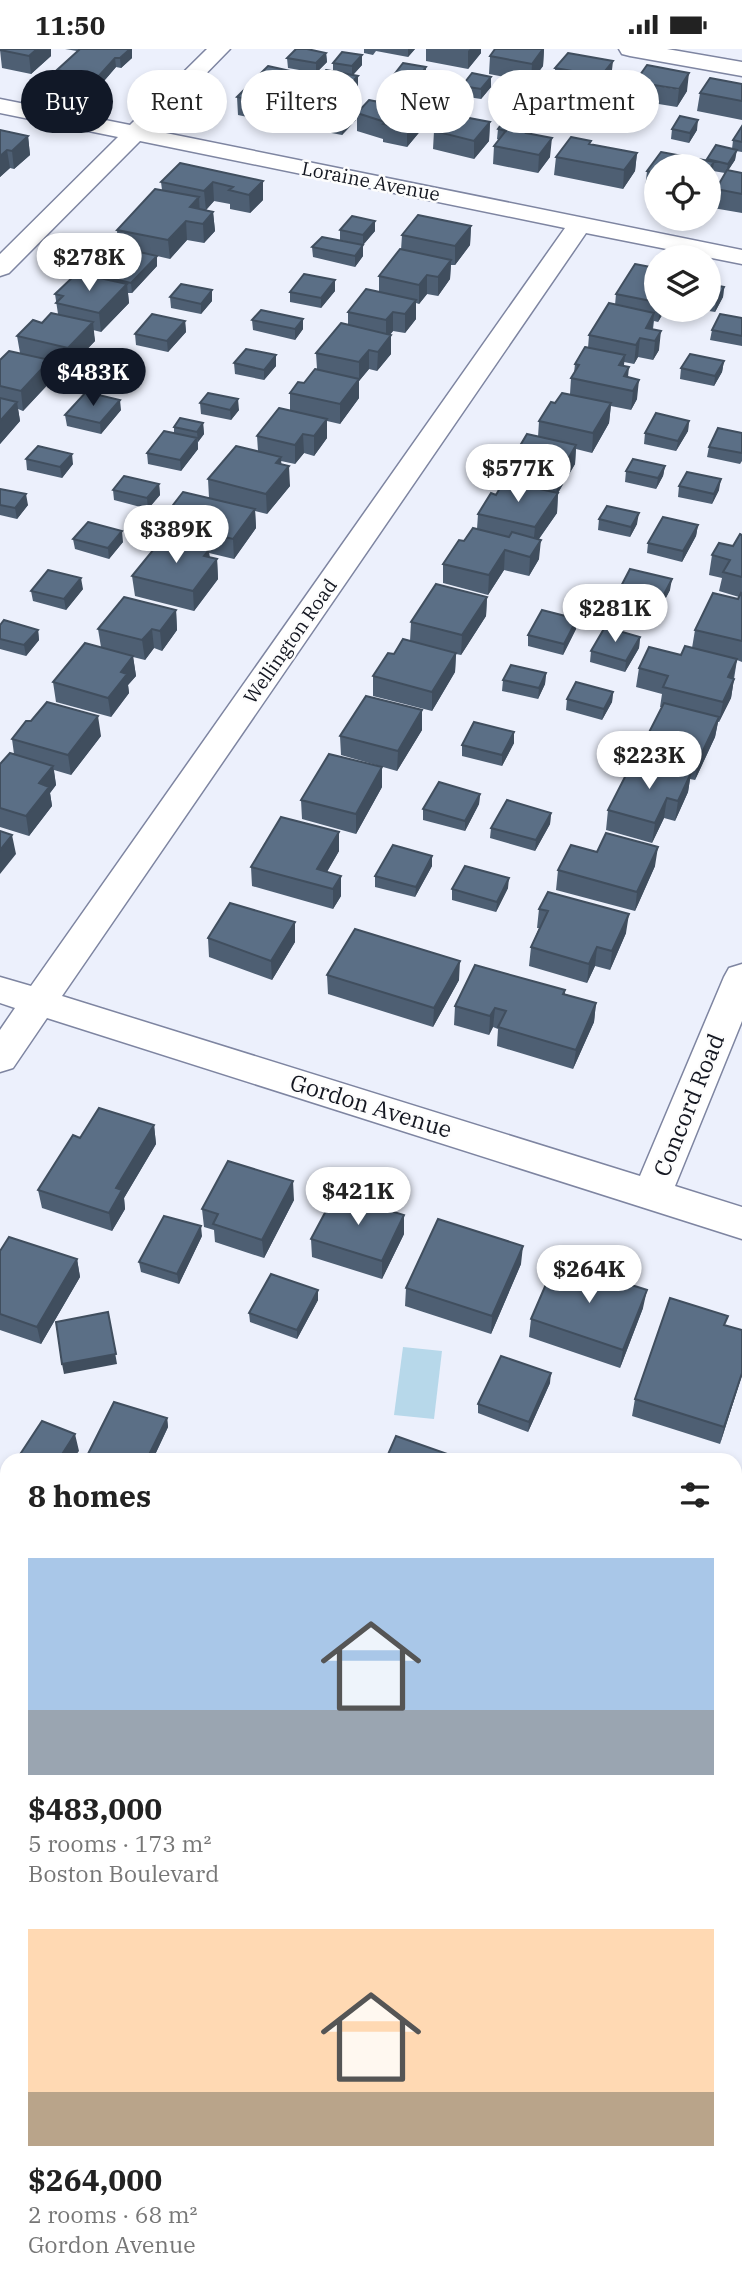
<!DOCTYPE html>
<html lang="en">
<head>
<meta charset="utf-8">
<style>
  :root { --surface:#fff; --page:#f6f6f6; --text:#222; --muted:#767676; --accent:#111827 }
  body { margin:0; font-family:"IBM Plex Serif",serif; background:var(--page); color:var(--text); height:100vh; display:flex; flex-direction:column; font-size:26px; white-space:nowrap }
  * { box-sizing:border-box; margin:0 }
  p { font-size:23px; color:var(--muted) }
  .icon { flex:none; width:38px; height:38px; fill:none; stroke:currentColor; stroke-width:2; stroke-linecap:round; stroke-linejoin:round }
  .map { position:relative; flex:1; overflow:hidden }
  .panel { position:absolute; left:0px; top:1404px; width:742px; height:842px; display:flex; flex-direction:column; background:var(--surface); border-radius:21px 21px 0 0; box-shadow:0 4px 10px #0003 }
  .panel>* { flex:none }
  .top-card { position:absolute; left:21px; top:21px; width:700px; height:63px; display:flex; gap:14px }
  .controls { position:absolute; left:644px; top:105px; display:grid; gap:14px }
  .controls a { display:grid; place-items:center; width:77px; height:77px; border-radius:50%; background:var(--surface); box-shadow:0 4px 10px #0003; font-size:35px }
  .price { position:absolute; translate:-50% -60px; padding:0 16px; border-radius:24px; background:#fff; color:#222; font-size:23px; line-height:46px; filter:drop-shadow(0 2px 4px #0008) }
  .price::after { content:''; position:absolute; left:50%; top:42px; width:21px; height:16px; margin-left:-10px; background:inherit; clip-path:polygon(0 0,100% 0,50% 100%) }
  .price.on { background:var(--accent); color:#fff }
  ul { padding:0; list-style:none }
  li { display:grid; align-content:center; gap:14px; height:371px; padding:0 28px }
  li span { display:grid; place-items:center; height:217px; border-radius:0px; color:#555 }
  li>.icon { margin-inline-start:auto }
  span .icon { width:126px; height:126px; fill:#fffc; stroke-width:1 }
  li b { font-size:30px }
  h2 { display:flex; justify-content:space-between; align-items:center; height:84px; padding:0 28px; font-size:30px }
  .chip { padding:0 24px; border-radius:32px; background:var(--surface); box-shadow:0 4px 10px #0003; font-size:24px; line-height:63px }
  .chip.on { background:var(--accent); color:#fff }
  .status { display:flex; justify-content:space-between; align-items:center; height:49px; padding:0 35px; background:var(--surface); direction:ltr }
  .status svg { height:19px; fill:currentColor }
  .map>svg:first-child { display:block }
  .water { fill:#b7d8ea }
  .lines { fill:none; stroke-linecap:round; stroke-linejoin:round }
  .minor-casing { stroke:#7e85a1; stroke-width:3 }
  .minor { fill:#fff; fill-rule:evenodd }
  .wall { fill:#4e5f73 }
  .shaded-wall { fill:#404e5e }
  .building { fill:#5b6f86; stroke:#404e5e; stroke-width:2 }
  .labels { text-anchor:middle; stroke-width:5; stroke-linejoin:round; paint-order:stroke }
  .far-street-label { font-size:19px; fill:#141721; stroke:#fdfdfd }
  .street-label { font-size:23px; fill:#141721; stroke:#fdfdfd }
</style>
</head>
<body>
<div class="status"><b>11:50</b><svg viewBox="0 0 49 12"><path d="M0 12V9h3v3zM5 12V6h3v6zM10 12V3h3v9zM15 12V0h3v12zM26 1h20v11H26zM47 4h2v5h-2z"/></svg></div>
<div class="map">
<svg width="742" height="2244" viewBox="0 0 742 2244">
  <rect width="100%" height="100%" fill="#ecf0fc"/>
  <path class="water" d="M403 1298 442 1302 434 1370 394 1366Z"/>
  <g class="lines">
    <g class="minor-casing">
      <path id="minor" d="M207 0H230L151 81 742 201V215L586 184 62 947 640 1127 724 928 729 919 742 915V972L675 1137 742 1158V1190L47 969 13 1019 0 1023V981L15 959 0 954V928L31 937 565 179 140 92 9 224 0 227V205L118 88 0 64V50L130 76Z
        M619 0H667L742 13V27L630 7 622 5Z
        M0 1637 7 1640V1684L0 1681Z
        M735 1934 742 1936V1986L735 1984Z"/>
    </g>
    <use href="#minor" class="minor"/>
  </g>
  <path class="wall" d="M1 0H51V7L31 25 2 19 0 1Z
    M65 0H132V9L121 19 116 18 98 39 58 31 57 21 77 2Z
    M364 0H415L408 8 376 2 373 6 364 4Z
    M426 0H481V4L468 20 426 12Z
    M544 0 543 17 531 33 489 25 490 7Z
    M326 4 327 13 316 24 288 19 287 9Z
    M568 4 611 30 600 46 560 38V42L551 55 529 51 530 41 555 31V19Z
    M362 6V16L353 26 358 27V37L346 49H345L356 71 342 86 300 78 299 59 322 44 314 43V33L333 22V14Z
    M426 18V28L417 40 418 50 410 59 422 80 407 98 383 93V90L357 82V64L380 53V49L393 35V27Z
    M491 28V38L481 50 461 47 462 37Z
    M295 32 304 33V51L299 56 296 55 277 74 238 66 237 48Z
    M635 33 687 42 677 58 634 51Z
    M742 35V71L697 62 700 44Z
    M602 52 630 53 621 66 601 62Z
    M531 65V75L528 79 529 85 550 108 538 124 493 115 494 97 499 91 497 90 498 80Z
    M434 67 467 68 490 73 489 92 474 110 433 100 434 82 437 78 434 77Z
    M742 77V103L736 102 735 111 728 121 742 124V164L713 159 716 140 725 124 713 122 711 132 709 136V117H656V143L645 140 647 122 661 103 706 112 716 96 732 100 733 91Z
    M672 80 697 81 689 94 671 90Z
    M0 81 28 87 30 106 14 120 10 119 0 128Z
    M591 95 637 104 635 122 623 140 554 126 556 108Z
    M263 132V151L250 164 230 160V155L214 152 206 161 200 159 213 163 215 182 204 194 187 191 170 210 157 207V217L132 244H128L129 254 101 283 93 281 95 292 70 318 51 314 53 330 23 362 18 360 20 372 0 395V311L20 304 17 287 58 265 55 245 84 225V223L109 208 118 198 117 181 162 141 161 133Z
    M471 177 470 196 455 216H451L450 230 438 247 427 245 419 255 416 254V270L405 284 393 282 390 286 391 305 377 322 369 320 359 332V349L340 375 327 372V389L314 407 304 404 295 415 281 412V415L290 437 267 465 255 462 256 479 234 510 209 504 210 509 217 510 218 530 194 562 135 547 132 527 162 490 160 473 209 449 208 430 258 402 257 387 290 361V344L304 334 317 320 316 304 348 276V263L379 243V227L401 201 402 186Z
    M340 181 375 182 363 196 340 191Z
    M312 198 363 207 355 218 313 208Z
    M656 219V261H665L658 273 654 272 653 280 659 301 653 311 638 308 634 315 624 313V317L637 350 631 361 611 357 609 374 592 404 576 400 575 415 558 444 557 464 539 490V510L529 527 504 521 488 546 443 534V515L477 480 478 465 507 433 508 417 538 388 539 372 555 354 570 345 571 329 574 324 575 315 588 299 589 286 615 256 616 245Z
    M335 231V242L321 259 290 253V243Z
    M709 235 724 238 723 248 715 263 703 261H709Z
    M212 241V252L201 265 171 259 170 248Z
    M742 269V297L710 291 712 281Z
    M252 271 303 280 295 291 253 281Z
    M185 272 186 283 168 303 136 296 135 285Z
    M276 306V317L264 331 235 325 234 314Z
    M724 312 722 323 714 337 680 330 681 319Z
    M99 322 139 328 129 339 100 333Z
    M200 354 239 361 231 371 201 365Z
    M121 361 101 385 67 377 65 366Z
    M689 372 688 382 676 402 644 395 645 384Z
    M203 374 204 385 198 393V400L181 422 148 415 147 404 174 385V378Z
    M742 384V412L740 415 707 408 709 398Z
    M26 410 73 415 62 429 27 421Z
    M665 417 663 427 656 440 625 433 626 422Z
    M159 435 160 446 148 460 114 451 113 441Z
    M679 437 719 441 712 455 678 448Z
    M0 440 28 456 17 470 0 466Z
    M599 470 637 475 630 488 598 481Z
    M698 476 696 487 682 513 647 504 648 494Z
    M742 486V613L737 611 731 649 719 673H718L715 688 695 731 690 730 688 743 675 772 664 769 652 794 606 781 608 761 639 726 643 718 640 717 642 697 662 658H660L662 645 636 638 639 619 681 606 692 599 695 581 738 550 739 548 719 542 722 529 709 526 712 506 733 497Z
    M73 490 123 493 109 510 75 500Z
    M83 540 66 561 33 552 31 542Z
    M619 541H670L659 562 617 552Z
    M487 548 486 567 461 606 456 605 455 623 432 662 373 647V627L394 605 410 592 411 573Z
    M176 561 177 581 162 602 154 599 145 611 133 608 136 627 128 636 129 644 111 668 56 653 53 633 101 598 98 580Z
    M577 570 576 580 563 606 528 597V586Z
    M0 576 38 581 39 591 26 607 0 600Z
    M640 588 639 599 625 623 590 613 591 602Z
    M546 624 545 635 538 650 502 642 503 631Z
    M613 643 612 653 602 671 566 661 567 650Z
    M422 661V681L397 722 341 706 340 687Z
    M514 683V694L502 717 462 707V696Z
    M101 687 71 726 54 721 56 736 50 744 52 757 29 787 0 778V715L14 705 12 690Z
    M382 738 356 785 302 770 301 751Z
    M480 745 479 755 465 782 423 771V760Z
    M551 764 550 775 535 802 490 789 491 779Z
    M339 783V802L327 823 341 827V847L333 860 252 837 251 818Z
    M597 803 655 817 635 862 556 841 558 821Z
    M432 807V817L415 848 375 838V827Z
    M508 839 496 863 452 851V840Z
    M539 860 626 884 610 921 595 917 587 934 529 917 531 898 539 879H537Z
    M208 889 295 893 272 931 209 908Z
    M327 926 459 931 433 978 328 945Z
    M565 941V945L596 954 594 973 573 1020 497 997 498 980 493 978 489 986 454 976 455 957Z
    M154 1076 156 1095 124 1149 125 1160 112 1182 42 1159 38 1141 80 1089Z
    M294 1151 264 1209 215 1193 214 1181 204 1178 202 1160Z
    M404 1185 382 1230 312 1208 311 1190Z
    M202 1187 179 1235 141 1223 139 1213Z
    M0 1202 77 1210 80 1228 41 1295 0 1281Z
    M521 1215 491 1285 405 1257 406 1239Z
    M318 1241V1251L297 1290 250 1273 249 1264Z
    M643 1259 620 1319 529 1288 531 1270Z
    M725 1276 742 1326 720 1395 632 1367 635 1350Z
    M550 1334 528 1383 478 1364V1355Z
    M167 1369 168 1378 153 1410H89L88 1405Z
    M7 1427V1477L0 1474V1438Z
    M735 1428 742 1429V1491L735 1488Z
    M735 1651 742 1654V1754L735 1751Z
    M0 1842 7 1845V1950L0 1947Z
    M7 2107V2191L0 2188V2122Z
    M644 2238H735L742 2244H655L644 2239Z"/>
  <path class="shaded-wall" d="M37 0H51V7L31 25 29 7Z
    M130 0H132V9L121 19 120 9Z
    M408 0H415L408 8Z
    M470 0H481V4L468 20V2Z
    M544 0 543 17 531 33 532 15Z
    M326 4 327 13 316 24V14Z
    M362 6V16L352 27V17Z
    M115 9 116 18 98 39 97 29Z
    M613 12 611 30 600 46 601 27Z
    M426 18V28L416 41V31Z
    M295 23 296 55 277 74 276 56 287 30Z
    M689 24 687 42 677 58 679 40Z
    M358 27V37L346 49V39Z
    M491 28V38L481 50V40Z
    M561 32 560 42 551 55 552 45Z
    M304 33V51L299 56V38Z
    M418 40V50L405 64V54Z
    M344 42 345 61 338 49Z
    M631 43 630 53 621 66 622 56Z
    M355 52 356 71 342 86V67Z
    M467 58V68L455 81 456 71Z
    M423 62 422 80 407 98V80Z
    M531 65V75L517 94V84Z
    M698 71 697 81 689 94 690 84Z
    M490 73 489 92 474 110V92Z
    M28 87 30 106 14 120 12 102Z
    M552 89 550 108 538 124 539 106Z
    M7 101 10 119 0 128V107Z
    M737 101 735 111 726 125 728 115Z
    M637 104 635 122 623 140 624 121Z
    M714 113 711 132 709 136V120Z
    M263 132V151L250 164 249 146Z
    M213 133 214 152 206 161 204 142Z
    M199 148 200 167 190 158Z
    M213 163 215 182 204 194 203 175Z
    M186 172 187 191 170 210 168 191Z
    M375 172V182L363 196V186Z
    M471 177 470 196 455 216V197Z
    M363 196V207L355 218V207Z
    M157 207V217L132 244 131 234Z
    M451 211 450 230 438 247V228Z
    M427 226V245L419 255V236Z
    M335 231V242L321 259V249Z
    M127 235 129 254 101 283 99 264Z
    M724 238 723 248 715 263 716 253Z
    M212 241V252L201 265V255Z
    M416 251V270L405 284V265Z
    M660 261H665L658 273Z
    M393 263V282L386 290V271Z
    M654 264 652 283 646 279Z
    M303 270V280L295 291V280Z
    M185 272 186 283 168 303 167 292Z
    M93 273 95 292 70 318 68 299Z
    M661 282 659 301 653 311 655 292Z
    M391 286V305L377 322 378 303Z
    M640 289 638 308 634 315 636 296Z
    M369 301V320L359 332V349L340 375V355L359 330V313Z
    M276 306V317L264 331V321Z
    M625 306 623 326 619 316Z
    M50 311 53 330 23 362 21 342Z
    M724 312 722 323 714 337 715 327Z
    M138 318 139 328 129 339 128 329Z
    M629 318 627 338 624 327Z
    M639 331 637 350 631 361 633 342Z
    M238 350 239 361 231 371 230 361Z
    M120 351 121 361 101 385 100 374Z
    M17 353 20 372 0 395V372Z
    M611 354 609 374 592 404 593 384Z
    M327 370V389L314 407V387Z
    M689 372 688 382 676 402 678 392Z
    M203 374 204 385 198 393 197 383Z
    M303 385 304 404 295 415V396Z
    M197 389 198 400 181 422 180 411Z
    M576 396 575 415 556 447 558 428Z
    M72 405 73 415 62 429 60 418Z
    M281 408 282 426 289 417 290 437 267 465 266 445 276 414Z
    M665 417 663 427 656 440 658 429Z
    M721 430 719 441 712 455 714 445Z
    M159 435 160 446 148 460 147 449Z
    M558 444 557 464 533 498 535 478Z
    M26 445 28 456 17 470 15 459Z
    M255 460 256 479 234 510 233 490Z
    M639 464 637 475 630 488 631 478Z
    M698 476 696 487 682 513 683 502Z
    M122 482 123 493 109 510 108 499Z
    M541 491 539 510 529 527 530 508Z
    M209 501 210 519 217 510 218 530 194 562 193 542 204 507Z
    M505 501 504 521 488 546 489 526Z
    M81 529 83 540 66 561 64 550Z
    M672 530 670 541 659 562 661 551Z
    M487 548 486 567 461 606 462 586Z
    M176 561 177 581 162 602 160 582Z
    M577 570 576 580 563 606 564 595Z
    M152 580 154 599 145 611 142 591Z
    M38 581 39 591 26 607 24 596Z
    M640 588 639 599 625 623 626 612Z
    M456 604 455 623 432 662V643Z
    M133 607 136 627 128 636 129 644 111 668 108 649 121 623Z
    M737 610 733 630 728 628Z
    M546 624 545 635 538 650 539 639Z
    M734 630 731 649 719 673 723 653Z
    M613 643 612 653 602 671 604 660Z
    M422 661V681L397 722 398 702Z
    M98 667 101 687 71 726 68 706Z
    M719 668 715 688 695 731 698 712Z
    M514 683V694L502 717V706Z
    M53 717 56 736 50 744 52 757 29 787 26 767 39 734Z
    M382 718V738L356 785V765Z
    M691 724 688 743 675 772 678 752Z
    M480 745 479 755 465 782V772Z
    M667 749 664 769 652 794 655 774Z
    M551 764 550 775 535 802 536 791Z
    M339 783V802L319 836 317 820Z
    M12 786 16 805 0 825V801Z
    M658 798 655 817 635 862 637 843Z
    M432 807V817L415 848 416 838Z
    M341 827V847L333 860V840Z
    M509 829 508 839 496 863 497 853Z
    M629 865 626 884 610 921 612 902Z
    M295 873V893L272 931 271 912Z
    M597 898 595 917 587 934 589 915Z
    M460 912 459 931 433 978 434 959Z
    M596 954 594 973 573 1020 576 1001Z
    M495 959 493 978 489 986 490 967Z
    M154 1076 156 1095 124 1149 125 1160 112 1182 109 1164 116 1139Z
    M293 1132 294 1151 264 1209 262 1191Z
    M404 1166V1185L382 1230V1212Z
    M201 1177 202 1187 179 1235 177 1225Z
    M523 1197 521 1215 491 1285 492 1267Z
    M77 1210 80 1228 41 1295 37 1278Z
    M318 1241V1251L297 1290V1281Z
    M647 1241 643 1259 620 1319 623 1301Z
    M108 1263 117 1315 64 1325 62 1315Z
    M551 1324 550 1334 528 1383 529 1373Z
    M742 1324V1326L720 1395 724 1378Z
    M167 1369 168 1378 153 1410H147Z
    M75 1385 79 1402 73 1410H59Z"/>
  <path class="building" d="M1 0H37L29 7 0 1Z
    M80 0H130L120 9H115L97 29 57 21Z
    M296 0H307L326 4 316 14 287 9Z
    M495 0H543L532 15 490 7Z
    M342 3 362 6 352 17 333 14Z
    M568 4 613 12 601 27 555 19Z
    M403 14 426 18 416 31 393 27Z
    M647 16 689 24 679 40 635 33Z
    M268 17 295 23 287 30 304 33 299 38 296 37 276 56 237 48Z
    M326 21 358 27 346 39 314 33Z
    M472 24 491 28 481 40 462 37Z
    M540 28 561 32 552 45 530 41Z
    M710 29 742 35V52L700 44Z
    M393 35 418 40 405 54 380 49Z
    M327 39 344 42 338 49 355 52 342 67 299 59 314 44 321 45Z
    M611 40 631 43 622 56 602 52Z
    M369 51 423 62 407 80 383 75 385 73 357 64Z
    M446 54 467 58 459 67 448 65 445 69 434 67Z
    M512 61 531 65 522 78 511 75 506 82 498 80Z
    M448 65 490 73 474 92 434 82Z
    M680 67 698 71 690 84 672 80Z
    M511 75 529 79 526 84 552 89 539 106 494 97Z
    M742 77V93L733 91Z
    M0 81 28 87 12 102 7 101 0 107Z
    M571 88 591 92 589 95 637 104 624 121 556 108Z
    M716 96 737 101 728 115 707 110Z
    M661 103 714 113 709 120V117H656V124L647 122Z
    M180 114 263 132 249 146 229 141 233 138 213 133 204 142 161 133Z
    M727 121 742 124V145L716 140Z
    M155 140 199 148 190 158 213 163 203 175 186 172 168 191 117 181Z
    M418 166 471 177 455 197 402 186Z
    M352 167 375 172 363 186 340 181Z
    M322 188 363 196 355 207 312 198Z
    M118 198 157 207 131 234 84 223 101 206 109 208Z
    M400 200 451 211 438 228 427 226 419 236 379 227Z
    M635 215 656 219V253L616 245Z
    M77 224 127 235 99 264 56 254 63 247 55 245Z
    M304 225 335 231 321 249 290 243Z
    M181 235 212 241 201 255 170 248Z
    M709 235 724 238 716 253 709 251Z
    M366 240 416 251 405 265 393 263 386 271 348 263Z
    M609 254 654 264 646 279 661 282 655 292 640 289 636 296 589 286Z
    M261 261 303 270 295 280 252 271Z
    M51 264 93 273 68 299 17 287 33 271 42 274Z
    M152 265 185 272 167 292 135 285Z
    M720 265 742 269V287L712 281Z
    M341 274 391 286 378 303 369 301 359 313 316 304Z
    M585 298 625 306 619 316 629 318 624 327 639 331 633 342 571 329 579 316 575 315Z
    M246 300 276 306 264 321 234 314Z
    M9 302 50 311 21 342 0 337V311Z
    M690 305 724 312 715 327 681 319Z
    M108 311 138 318 128 329 99 322Z
    M315 320 359 330 340 355 290 344 298 333 304 334Z
    M86 343 120 351 100 374 65 366Z
    M208 344 238 350 230 361 200 354Z
    M562 344 611 354 593 384 539 372 551 353 555 354Z
    M0 349 17 353 0 372Z
    M279 359 327 370 314 387 303 385 295 396 257 387Z
    M656 364 689 372 678 392 645 384Z
    M180 369 203 374 197 383 174 378Z
    M718 379 742 384V404L709 398Z
    M164 382 197 389 180 411 147 404Z
    M527 385 576 396 558 428 508 417Z
    M38 397 72 405 60 418 26 410Z
    M236 397 281 408 276 414 289 417 266 445 208 430Z
    M633 410 665 417 658 429 626 422Z
    M687 423 721 430 714 445 679 437Z
    M124 427 159 435 147 449 113 441Z
    M504 432 558 444 535 478 478 465 491 444 496 446Z
    M0 440 26 445 15 459 0 456Z
    M183 443 255 460 233 490 160 473Z
    M607 457 639 464 631 478 599 470Z
    M663 468 698 476 683 502 648 494Z
    M88 473 122 482 108 499 73 490Z
    M473 479 509 488 512 483 541 491 530 508 505 501 489 526 443 515 459 491 464 492Z
    M740 485 742 486V528L723 523 730 511 712 506 719 494 733 497Z
    M162 490 209 501 204 507 217 510 193 542 132 527Z
    M630 520 672 530 661 551 619 541Z
    M48 521 81 529 64 550 31 542Z
    M436 535 487 548 462 586 411 573Z
    M713 544 738 550 741 544 742 545V592L695 581Z
    M124 548 176 561 160 582 152 580 142 591 98 580Z
    M542 561 577 570 564 595 528 586Z
    M4 571 38 581 24 596 0 590V576Z
    M605 578 640 588 626 612 591 602Z
    M403 590 456 604 432 643 373 627 388 604 394 605Z
    M85 594 133 607 121 623 127 625 108 649 53 633Z
    M685 597 737 610 728 628 734 630 723 653 663 638 668 627 639 619 649 598 681 606Z
    M511 616 546 624 539 639 503 631Z
    M576 633 613 643 604 660 567 650Z
    M366 647 422 661 398 702 340 687Z
    M47 653 98 667 68 706 12 690 26 672H31Z
    M664 654 719 668 698 712 642 697Z
    M474 673 514 683 502 706 462 696Z
    M10 704 53 717 39 734 49 738 26 767 0 759V715Z
    M329 705 382 718 356 765 301 751Z
    M646 712 691 724 678 752 667 749 655 774 608 761 628 722 639 726Z
    M439 733 480 745 465 772 423 760Z
    M507 751 551 764 536 791 491 779Z
    M281 768 339 783 317 820 341 827 333 840 251 818Z
    M0 782 12 786 0 801Z
    M606 784 658 798 637 843 558 821 571 796 597 803Z
    M393 796 432 807 416 838 375 827Z
    M465 817 509 829 497 853 452 840Z
    M548 843 629 865 612 902 597 898 589 915 531 898 548 862 539 860Z
    M230 854 295 873 271 912 208 889Z
    M355 880 460 912 434 959 327 926Z
    M475 916 565 941 563 945 596 954 576 1001 498 978 506 962 495 959 490 967 455 957Z
    M99 1059 154 1076 116 1139 122 1141 109 1164 38 1141 73 1086 80 1089Z
    M228 1112 293 1132 262 1191 213 1175 218 1165 202 1160Z
    M335 1145 404 1166 382 1212 311 1190Z
    M164 1167 201 1177 177 1225 139 1213Z
    M438 1170 523 1197 492 1267 406 1239Z
    M9 1188 77 1210 37 1278 0 1265V1202Z
    M556 1212 647 1241 623 1301 531 1270Z
    M271 1225 318 1241 297 1281 249 1264Z
    M670 1249 728 1267 724 1276 742 1281V1324L724 1378 635 1350Z
    M108 1263 116 1305 62 1315 56 1273Z
    M501 1307 551 1324 529 1373 478 1355Z
    M114 1353 167 1369 147 1410H105L88 1405Z
    M42 1372 75 1385 59 1410H17Z
    M396 1387 456 1408 455 1410H386Z
    M7 1427V1463L0 1460V1438Z
    M735 1427 742 1429V1481L735 1478Z
    M735 1651 742 1654V1738L735 1735Z
    M0 1842 7 1845V1940L0 1937Z
    M7 2107V2188L0 2185V2122Z
    M735 2159 742 2162V2244H677L664 2238H735Z
    M374 2238H408L421 2244H372Z
    M472 2238H529L527 2244H470Z"/>
  <g class="labels">
    <g class="far-street-label">
      <text transform="translate(371 132) rotate(11)" y="7">Loraine Avenue</text>
      <text transform="translate(290 592) rotate(-55)" y="7">Wellington Road</text>
    </g>
    <g class="street-label">
      <text transform="translate(689 1056) rotate(-68)" y="8">Concord Road</text>
      <text transform="translate(371 1057) rotate(17)" y="8">Gordon Avenue</text>
    </g>
  </g>
</svg>
<div class="controls">
<a><svg class="icon" aria-label="locate" viewBox="0 0 24 24"><circle cx="12" cy="12" r="6"/><path d="M12 2v4M12 18v4M2 12h4M18 12h4"/></svg></a>
<a><svg class="icon" aria-label="layers" viewBox="0 0 24 24"><path d="M12 4l9 5-9 5-9-5zM3 14l9 5 9-5"/></svg></a>
</div>
<b class="price" style="left:89px;top:244px">$278K</b>
<b class="price on" style="left:93px;top:359px">$483K</b>
<b class="price" style="left:518px;top:455px">$577K</b>
<b class="price" style="left:176px;top:516px">$389K</b>
<b class="price" style="left:615px;top:595px">$281K</b>
<b class="price" style="left:649px;top:742px">$223K</b>
<b class="price" style="left:358px;top:1178px">$421K</b>
<b class="price" style="left:589px;top:1256px">$264K</b>
<div class="top-card">
<a class="chip on">Buy</a>
<a class="chip">Rent</a>
<a class="chip">Filters</a>
<a class="chip">New</a>
<a class="chip">Apartment</a>
</div>
<section class="panel">
<h2>8 homes<svg class="icon" aria-label="filters" viewBox="0 0 24 24"><path d="M4 7h16M4 17h16"/><circle cx="9" cy="7" r="2"/><circle cx="15" cy="17" r="2"/></svg></h2>
<ul>
<li><span style="background:linear-gradient(#a9c7e8 70%,#9aa5b1 0)"><svg class="icon" aria-label="home" viewBox="0 0 24 24"><path d="M3 11l9-7 9 7M6 9v11h12V9"/></svg></span><div><b>$483,000</b><p>5 rooms · 173 m²</p><p>Boston Boulevard</p></div></li>
<li><span style="background:linear-gradient(#ffd9b3 75%,#b9a48a 0)"><svg class="icon" aria-label="home" viewBox="0 0 24 24"><path d="M3 11l9-7 9 7M6 9v11h12V9"/></svg></span><div><b>$264,000</b><p>2 rooms · 68 m²</p><p>Gordon Avenue</p></div></li>
</ul>
</section>
</div>
</body>
</html>
